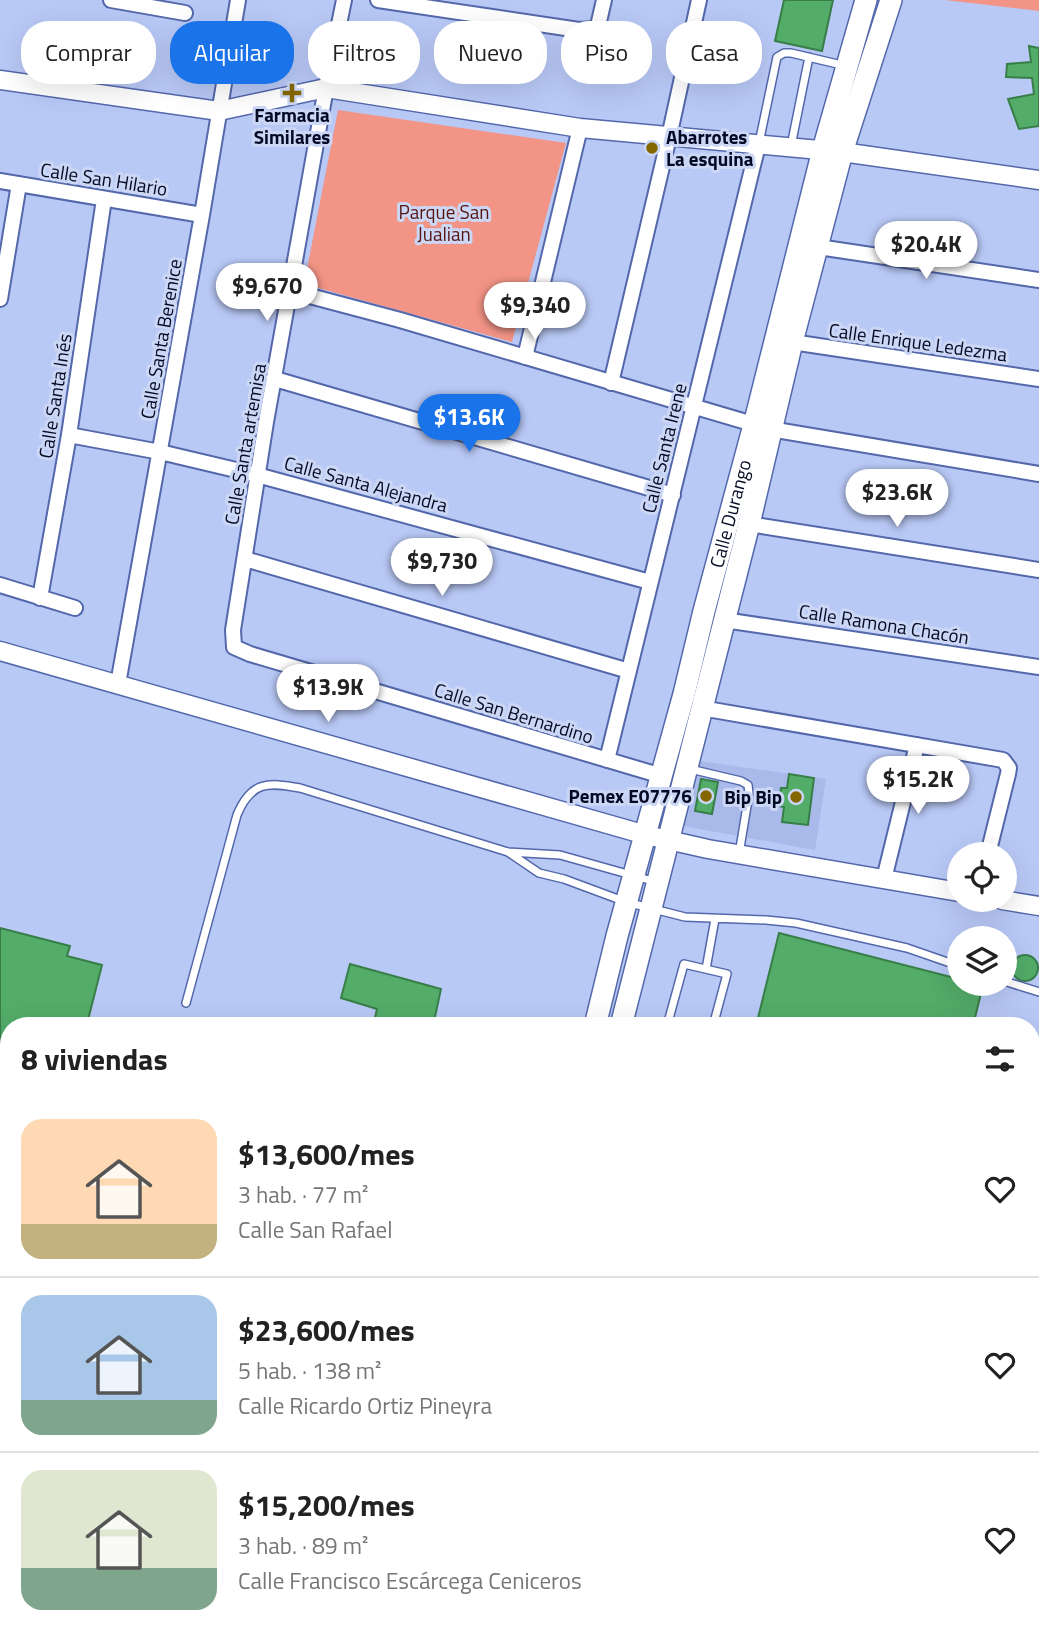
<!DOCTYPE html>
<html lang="es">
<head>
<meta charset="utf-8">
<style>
  :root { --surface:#fff; --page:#f2f2f2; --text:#222; --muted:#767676; --line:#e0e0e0; --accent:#1a73e8 }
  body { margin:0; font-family:"Titillium Web",sans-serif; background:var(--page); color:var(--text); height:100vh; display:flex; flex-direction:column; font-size:26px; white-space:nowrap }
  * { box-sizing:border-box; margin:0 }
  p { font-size:23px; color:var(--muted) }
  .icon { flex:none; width:38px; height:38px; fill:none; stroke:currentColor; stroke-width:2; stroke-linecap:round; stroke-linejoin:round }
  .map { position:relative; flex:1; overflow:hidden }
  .details { position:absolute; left:0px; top:1017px; width:1040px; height:625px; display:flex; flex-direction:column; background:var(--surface); border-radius:28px 28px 0 0; box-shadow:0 7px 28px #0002 }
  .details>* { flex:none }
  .banner { position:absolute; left:21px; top:21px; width:998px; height:63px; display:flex; gap:14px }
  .buttons { position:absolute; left:947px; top:842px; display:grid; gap:14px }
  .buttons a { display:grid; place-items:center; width:70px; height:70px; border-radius:50%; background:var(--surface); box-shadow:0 7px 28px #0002; font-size:35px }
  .price { position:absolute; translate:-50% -60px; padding:0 16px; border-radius:24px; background:#fff; color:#222; font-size:23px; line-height:46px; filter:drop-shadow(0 2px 4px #0008) }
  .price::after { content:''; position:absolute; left:50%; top:42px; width:21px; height:16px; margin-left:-10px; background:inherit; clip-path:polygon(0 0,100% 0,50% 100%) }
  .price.selected { background:var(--accent); color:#fff }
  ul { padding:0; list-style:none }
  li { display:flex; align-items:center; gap:21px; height:175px; padding:0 21px }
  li+li { border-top:2px solid var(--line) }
  li span { display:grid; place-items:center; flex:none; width:196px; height:140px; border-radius:21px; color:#555 }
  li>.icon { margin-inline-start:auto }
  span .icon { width:84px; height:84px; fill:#fffc; stroke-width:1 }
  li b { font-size:30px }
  h2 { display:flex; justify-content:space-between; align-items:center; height:84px; padding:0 21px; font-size:30px }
  .tag { padding:0 24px; border-radius:28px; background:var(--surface); box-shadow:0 7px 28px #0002; font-size:24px; line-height:63px }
  .tag.selected { background:var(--accent); color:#fff }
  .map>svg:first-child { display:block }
  .built { fill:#a9baea }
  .green { fill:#f29486 }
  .building { fill:#53ac68; stroke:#387e49; stroke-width:2 }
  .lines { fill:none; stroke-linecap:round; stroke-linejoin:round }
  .service-casing { stroke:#5368ab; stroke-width:10 }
  .minor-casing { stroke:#5368ab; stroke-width:18 }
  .tertiary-casing { stroke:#5368ab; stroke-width:21 }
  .secondary-casing { stroke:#5368ab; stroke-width:24 }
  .service { stroke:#fff; stroke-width:7 }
  .minor { stroke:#fff; stroke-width:14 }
  .tertiary { stroke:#fff; stroke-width:18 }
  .secondary { stroke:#fff; stroke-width:21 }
  .poi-dot { fill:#846700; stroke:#cbd7f5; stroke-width:2.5 }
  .labels { text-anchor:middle; stroke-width:6; stroke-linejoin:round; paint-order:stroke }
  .poi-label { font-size:19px; font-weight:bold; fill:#050a24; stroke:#cbd7f5; text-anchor:end }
  .street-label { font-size:19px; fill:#050a24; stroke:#cbd7f5 }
  .park-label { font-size:19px; fill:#56150f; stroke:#cbd7f5 }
</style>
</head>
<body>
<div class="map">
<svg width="1039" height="1640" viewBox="0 0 1039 1640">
  <rect width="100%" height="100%" fill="#b9c9f6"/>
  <path class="built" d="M700 761 826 779 815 850 683 826Z
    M1031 1288 1039 1289V1640H934L936 1633H1031Z"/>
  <path class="green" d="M945 0H1039V11Z
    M338 110 566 143 512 342 304 284Z"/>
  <path class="building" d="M784 0H833L822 51 775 41Z
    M1029 46 1039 48V126L1019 129 1008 99 1034 94 1032 78 1006 77 1007 64 1031 62Z
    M789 774 814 778 808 825 782 822 784 807 778 806 781 788H787Z
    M701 779 718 782 712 814 695 811Z
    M0 928 70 946 67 956 102 965 88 1020 109 1026H9V1271L0 1269Z
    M779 933 959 979V984L983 985 973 1026H756Z
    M1012 968a13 13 0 1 1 26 0a13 13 0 1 1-26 0Z
    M350 964 441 989 433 1026H373L377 1009 341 998Z
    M593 1633H816L814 1640H591Z"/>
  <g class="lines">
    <g class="service-casing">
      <path id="service" d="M759 143 777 57 784 53H791L846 66
        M791 146 809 57
        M690 769 741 781 748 785 749 794 739 854
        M508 852 539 873 564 879 626 902 685 917 766 920 796 923 907 948 959 966
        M706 969 715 919
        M1004 981 1039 992
        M186 1003 237 815C251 781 268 782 300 788L508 852 560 855 656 882
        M667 1026 684 964 727 974 713 1026
        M1031 1077 1039 1048
        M0 1392 9 1394
        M0 1625 9 1628
        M26 1633 52 1640
        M131 1640 133 1633
        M376 1640 378 1633
        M421 1640 423 1633
        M499 1640 501 1633
        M565 1640 567 1633
        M884 1640 886 1633"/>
    </g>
    <g class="minor-casing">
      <path id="minor" d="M111 0 185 13
        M344 0 326 88 266 422 233 630 234 647 250 654 662 776
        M378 0 579 30 594 29 598 26 604 0
        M0 181 202 215
        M818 247 1039 280
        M291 291 400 320 770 429 1039 474
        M0 299 19 184
        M792 342 1039 379
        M525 357 580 128
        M275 379 673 495
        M611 383 669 137 699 0
        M69 435 160 452 257 475 650 582
        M749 524 1039 570
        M245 559 629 671
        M0 585 75 608
        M40 598 69 435 104 199
        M724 620 1039 667
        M118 684 202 215 238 0
        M701 708 1003 760 1009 768 1008 774 988 854
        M607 760 758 145
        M884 879 917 745"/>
    </g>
    <g class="tertiary-casing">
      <path id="tertiary" d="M0 80 219 111 326 88 580 128 842 152 1039 180
        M0 651 646 835 708 849 959 892
        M1002 900 1039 906"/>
    </g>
    <g class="secondary-casing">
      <g id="secondary">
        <path id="s1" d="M595 1026 617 936 684 694 704 611 754 425 823 150 866 0"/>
        <path d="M621 1026 749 524 792 342 842 152 891 0"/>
        <path d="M438 1640 439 1633"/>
        <path d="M460 1640 462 1633"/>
      </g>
    </g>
    <use href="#service" class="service"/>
    <use href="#minor" class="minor"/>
    <use href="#tertiary" class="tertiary"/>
    <use href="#secondary" class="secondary"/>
  </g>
  <g class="poi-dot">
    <path d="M288.5 82.5h7v7h7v7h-7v7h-7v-7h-7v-7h7z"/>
    <circle cx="652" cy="148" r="7"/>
    <circle cx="706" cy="796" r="7"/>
    <circle cx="796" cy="797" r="7"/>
  </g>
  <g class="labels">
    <g class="poi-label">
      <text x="292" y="122" text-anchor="middle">Farmacia<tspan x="292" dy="22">Similares</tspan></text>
      <text x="666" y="144" text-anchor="start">Abarrotes<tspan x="666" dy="22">La esquina</tspan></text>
      <text x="692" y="803">Pemex E07776</text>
      <text x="782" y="804">Bip Bip</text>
    </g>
    <g class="street-label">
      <text transform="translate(104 179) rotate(9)" y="7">Calle San Hilario</text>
      <text transform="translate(161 339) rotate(-80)" y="7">Calle Santa Berenice</text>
      <text transform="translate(918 342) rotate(8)" y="7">Calle Enrique Ledezma</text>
      <text transform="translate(55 396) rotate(-81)" y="7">Calle Santa Inés</text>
      <text transform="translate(245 444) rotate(-80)" y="7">Calle Santa artemisa</text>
      <text transform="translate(664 448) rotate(-76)" y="7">Calle Santa Irene</text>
      <text transform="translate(366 484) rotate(15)" y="7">Calle Santa Alejandra</text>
      <text dy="7" stroke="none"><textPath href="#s1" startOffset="530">Calle Durango</textPath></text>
      <text transform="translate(884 624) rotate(9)" y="7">Calle Ramona Chacón</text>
      <text transform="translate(514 713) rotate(17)" y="7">Calle San Bernardino</text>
    </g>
    <g class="park-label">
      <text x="444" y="219">Parque San<tspan x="444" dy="22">Jualian</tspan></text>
    </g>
  </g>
</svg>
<div class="buttons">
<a><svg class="icon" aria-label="locate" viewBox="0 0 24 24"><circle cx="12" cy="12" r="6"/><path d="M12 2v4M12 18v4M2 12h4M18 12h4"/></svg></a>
<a><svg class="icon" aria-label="layers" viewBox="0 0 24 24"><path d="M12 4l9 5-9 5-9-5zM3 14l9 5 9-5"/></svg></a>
</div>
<b class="price" style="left:926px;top:281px">$20.4K</b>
<b class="price" style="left:267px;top:323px">$9,670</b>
<b class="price" style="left:535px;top:342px">$9,340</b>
<b class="price selected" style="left:469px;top:454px">$13.6K</b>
<b class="price" style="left:897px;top:529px">$23.6K</b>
<b class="price" style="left:442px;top:598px">$9,730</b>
<b class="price" style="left:328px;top:724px">$13.9K</b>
<b class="price" style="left:918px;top:816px">$15.2K</b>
<div class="banner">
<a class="tag">Comprar</a>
<a class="tag selected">Alquilar</a>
<a class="tag">Filtros</a>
<a class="tag">Nuevo</a>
<a class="tag">Piso</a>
<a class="tag">Casa</a>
</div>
<section class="details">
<h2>8 viviendas<svg class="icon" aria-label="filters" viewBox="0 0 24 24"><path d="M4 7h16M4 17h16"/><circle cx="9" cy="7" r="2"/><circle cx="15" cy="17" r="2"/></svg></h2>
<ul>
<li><span style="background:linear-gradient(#ffd9b3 75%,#c2b280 0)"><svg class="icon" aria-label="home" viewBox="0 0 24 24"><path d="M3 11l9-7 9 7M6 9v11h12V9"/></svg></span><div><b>$13,600/mes</b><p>3 hab. · 77 m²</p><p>Calle San Rafael</p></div><svg class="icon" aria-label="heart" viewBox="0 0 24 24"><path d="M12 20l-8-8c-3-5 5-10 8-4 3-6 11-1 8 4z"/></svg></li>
<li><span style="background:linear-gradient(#a9c7e8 75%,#7fa58c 0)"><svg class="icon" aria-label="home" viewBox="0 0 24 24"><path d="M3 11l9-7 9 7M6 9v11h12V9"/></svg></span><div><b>$23,600/mes</b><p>5 hab. · 138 m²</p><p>Calle Ricardo Ortiz Pineyra</p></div><svg class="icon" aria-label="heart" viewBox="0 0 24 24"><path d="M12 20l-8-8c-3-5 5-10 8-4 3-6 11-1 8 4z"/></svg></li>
<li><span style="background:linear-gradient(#dfe7d0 70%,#7fa58c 0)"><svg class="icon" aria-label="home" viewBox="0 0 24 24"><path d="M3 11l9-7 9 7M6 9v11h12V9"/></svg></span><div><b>$15,200/mes</b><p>3 hab. · 89 m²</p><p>Calle Francisco Escárcega Ceniceros</p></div><svg class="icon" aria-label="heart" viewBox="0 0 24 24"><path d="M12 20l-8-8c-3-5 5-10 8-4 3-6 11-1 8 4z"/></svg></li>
</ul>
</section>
</div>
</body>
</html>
